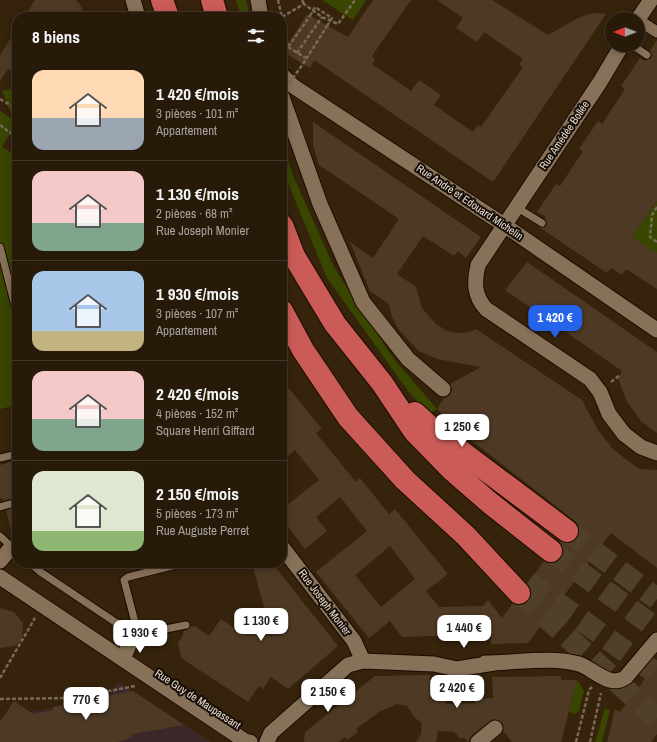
<!DOCTYPE html>
<html lang="fr">
<head>
<meta charset="utf-8">
<style>
  :root { --surface:#281a09; --page:#302312; --text:#f1f3f6; --muted:#a5a19c; --line:#44382a; --accent:#2563eb }
  body { margin:0; font-family:"Archivo Narrow",sans-serif; background:var(--page); color:var(--text); height:100vh; display:flex; flex-direction:column; font-size:15px; white-space:nowrap }
  * { box-sizing:border-box; margin:0 }
  p { font-size:13px; color:var(--muted) }
  .icon { flex:none; width:22px; height:22px; fill:none; stroke:currentColor; stroke-width:2; stroke-linecap:round; stroke-linejoin:round }
  .map { position:relative; flex:1; overflow:hidden }
  .sheet { position:absolute; left:12px; top:12px; width:275px; height:556px; display:flex; flex-direction:column; background:var(--surface); border-radius:16px; box-shadow:0 2px 10px #0003,0 0 0 1px var(--line) }
  .sheet>* { flex:none }
  .needle { width:26px; rotate:270deg }
  .tools { position:absolute; left:605px; top:12px; display:grid; gap:8px }
  .tools a { display:grid; place-items:center; width:40px; height:40px; border-radius:50%; background:var(--surface); box-shadow:0 2px 10px #0003,0 0 0 1px var(--line); font-size:20px }
  .price { position:absolute; translate:-50% -34px; padding:0 9px; border-radius:8px; background:#fff; color:#222; font-size:13px; line-height:26px; filter:drop-shadow(0 1px 2px #0008) }
  .price::after { content:''; position:absolute; left:50%; top:24px; width:12px; height:9px; margin-left:-6px; background:inherit; clip-path:polygon(0 0,100% 0,50% 100%) }
  .price.active { background:var(--accent); color:#fff }
  ul { padding:0; list-style:none }
  li { display:flex; align-items:center; gap:12px; height:100px; padding:0 20px }
  li+li { border-top:1px solid var(--line) }
  li span { display:grid; place-items:center; flex:none; width:112px; height:80px; border-radius:12px; color:#555 }
  li>.icon { margin-inline-start:auto }
  span .icon { width:48px; height:48px; fill:#fffc; stroke-width:1 }
  li b { font-size:17px }
  h2 { display:flex; justify-content:space-between; align-items:center; height:48px; padding:0 20px; font-size:17px }
  .map>svg:first-child { display:block }
  .education { fill:#3c2828 }
  .green { fill:#394600 }
  .building { fill:#4e3a24; fill-rule:evenodd }
  .lines { fill:none; stroke-linecap:round; stroke-linejoin:round }
  .motorway-tunnel { stroke:#503f29; stroke-width:22; stroke-dasharray:22 11; stroke-linecap:butt }
  .service-casing { stroke:#1c0b00; stroke-width:9 }
  .pedestrian-casing { stroke:#1c0b00; stroke-width:13 }
  .minor-casing { stroke:#1c0b00; stroke-width:17 }
  .motorway-casing { stroke:#1c0b00; stroke-width:24 }
  .path { stroke:#786855; stroke-width:2.5; stroke-dasharray:4 2; stroke-linecap:butt }
  .service { stroke:#877159; stroke-width:7 }
  .pedestrian { stroke:#877159; stroke-width:11 }
  .minor { stroke:#877159; stroke-width:15 }
  .motorway { stroke:#ca5b57; stroke-width:22 }
  .path-bridge { stroke:#786855; stroke-width:2.5; stroke-dasharray:4 2; stroke-linecap:butt }
  .labels { text-anchor:middle; stroke-width:4; stroke-linejoin:round; paint-order:stroke }
  .street-label { font-size:11px; fill:#e7dbce; stroke:#160e06 }
</style>
</head>
<body>
<div class="map">
<svg width="657" height="742" viewBox="0 0 657 742">
  <rect width="100%" height="100%" fill="#35230c"/>
  <path class="education" d="M118 682 211 742H0V718L109 696Z"/>
  <path class="green" d="M236 0H246L250 17H241Z
    M322 0H366L353 20Z
    M17 87V127L16 124 2 147 17 156V405L0 409V111L14 120 2 91Z
    M282 143 294 178 335 269 393 358 437 409 428 415 406 388 327 278 285 176 282 167Z
    M657 201V256L630 240Z
    M577 680 584 691 579 711 575 714 569 712Z
    M605 708 610 710 602 742H595Z"/>
  <path class="building" d="M35 0H76L81 6 85 17H24Z
    M373 0H411L372 56 375 59 372 64 411 91 419 80 441 95 434 105 473 132 478 125 481 127 523 67 519 64 523 59 484 32 477 42 456 28 463 18 437 0H492L548 35 580 17 593 13 606 14 493 182 314 60 310 68 283 52 307 14 348 37Z
    M17 28V74L8 69 0 81V55Z
    M657 40V201L632 237 657 253V289L626 269 622 275 611 268 607 273 539 227H545L547 223 545 219 546 217 537 212 556 184 560 186 583 151 579 149 598 121 602 124 625 89 621 86 640 58 644 61 651 58 652 55 650 51Z
    M313 122 481 237 466 258 458 251 454 256 423 236 397 274 416 287 422 308 436 324 447 331 458 333 469 332 476 329 582 400 598 430 613 449 623 457 639 469 657 470V568L611 533 528 643 491 644V634L402 637 390 621 369 638 316 572 367 531 340 497 316 517 327 531 305 549 282 519V509L319 480 295 450 282 461V380L322 429 316 433 356 482 360 478 389 514 395 509 448 574 426 591 439 607 483 606 488 600 502 618 513 603 521 605 528 602 531 597V591L528 584 544 561 555 563 561 558 563 552 560 541 566 543 572 542 577 538 579 532V526L575 521 458 430 437 409 444 398 450 395 452 390 450 384 481 367 437 359 419 351 399 330 392 317 389 304 370 291 350 242 373 258 399 219 319 165 313 145ZM390 546 415 579 381 607 355 575Z
    M527 262 657 352V433L641 421 627 402 618 378 622 371 505 290Z
    M17 460V497L3 501V498L0 499V465Z
    M17 507V536L13 537 6 510Z
    M252 563H272L338 646 288 689 271 677 263 689 259 686 248 702 181 658 178 641H180L184 631 189 629 191 626 196 627 209 636 221 619 240 632 247 621 272 637Z
    M0 608 14 612 23 623 22 639 15 646 0 648Z
    M657 663V734L651 742H607L615 709 620 712Z
    M430 675V683L447 704 475 703V699L493 698 492 677 561 676V680H577L561 742H512L503 731 502 723 494 719 472 735 468 742 463 737 461 739 454 732 438 731 436 742H416L421 734 422 723 415 718 407 706 397 704 379 712 356 729 358 732 347 740 345 737 338 742H304L305 732 375 676Z
    M133 691 184 725 132 734 131 737 118 742H0V722L14 701 33 714 53 710V707Z"/>
  <g class="lines">
    <path class="motorway-tunnel" d="M567 531 657 599
      M551 551 657 629
      M528 582 657 674
      M519 593 657 718"/>
    <g class="service-casing">
      <path id="service" d="M632 45 647 55
        M516 207 542 223
        M0 247 17 314
        M0 458 17 454
        M0 507 17 502
        M0 536 17 552
        M30 563 39 571 115 622 146 633 186 625
        M135 633 137 630 124 580 128 577 184 563"/>
    </g>
    <g class="pedestrian-casing">
      <path id="pedestrian" d="M638 20 657 32"/>
    </g>
    <g class="minor-casing">
      <path id="minor" d="M133 0 138 17
        M258 0 261 17
        M638 19 651 0
        M622 45 600 82 478 265C474 282 474 296 486 309L590 379 600 392 609 414 624 434 641 447 657 453
        M282 75 293 86 504 225 657 330
        M282 97 320 204 363 302 408 359 443 389
        M282 547 354 641 363 661
        M0 561 9 550
        M0 577 245 741 250 742
        M123 659 132 638
        M485 663C514 663 552 656 579 664 594 669 610 689 626 677L657 640
        M267 742 271 733 348 665 363 661 434 664 457 669 494 663
        M478 742 495 728"/>
    </g>
    <g class="motorway-casing">
      <path id="motorway" d="M162 0 168 17
        M212 0 217 17
        M282 225 294 256 335 324 382 383 414 431 453 471 490 503 551 551
        M282 311 303 350 348 417 405 480 466 536 519 593
        M415 413 438 434 567 531"/>
    </g>
    <path class="path" d="M278 0 282 17
      M302 0 304 4
      M282 17 304 4 322 17 338 24 355 0
      M282 18 288 47 310 16
      M288 47 306 58
      M297 53 322 17
      M303 64 327 26
      M0 99 17 109
      M0 125 17 138
      M657 207 652 215 650 237 657 242
      M611 382 620 375
      M0 678 35 618
      M0 699 73 698 135 686
      M576 742 589 690 592 687
      M590 742 601 693"/>
    <use href="#service" class="service"/>
    <use href="#pedestrian" class="pedestrian"/>
    <use href="#minor" class="minor"/>
    <use href="#motorway" class="motorway"/>
    <path class="path-bridge" d="M310 16 315 7 332 18 327 26
      M282 93 303 64"/>
  </g>
  <g class="labels">
    <g class="street-label">
      <text transform="translate(564 135) rotate(-56)" y="4">Rue Amédée Bollée</text>
      <text transform="translate(470 202) rotate(34)" y="4">Rue André et Edouard Michelin</text>
      <text transform="translate(325 602) rotate(53)" y="4">Rue Joseph Monier</text>
      <text transform="translate(198 699) rotate(33)" y="4">Rue Guy de Maupassant</text>
    </g>
  </g>
</svg>
<div class="tools">
<a><svg class="needle" viewBox="-14 -14 28 28"><path d="M0-13l5 13h-10z" fill="#e53935"/><path d="M0 13l5-13h-10z" fill="#a5a19c"/></svg></a>
</div>
<b class="price active" style="left:555px;top:339px">1 420 €</b>
<b class="price" style="left:462px;top:448px">1 250 €</b>
<b class="price" style="left:261px;top:642px">1 130 €</b>
<b class="price" style="left:464px;top:649px">1 440 €</b>
<b class="price" style="left:140px;top:654px">1 930 €</b>
<b class="price" style="left:457px;top:709px">2 420 €</b>
<b class="price" style="left:328px;top:713px">2 150 €</b>
<b class="price" style="left:86px;top:721px">770 €</b>
<section class="sheet">
<h2>8 biens<svg class="icon" aria-label="filters" viewBox="0 0 24 24"><path d="M4 7h16M4 17h16"/><circle cx="9" cy="7" r="2"/><circle cx="15" cy="17" r="2"/></svg></h2>
<ul>
<li><span style="background:linear-gradient(#ffd9b3 60%,#9aa5b1 0)"><svg class="icon" aria-label="home" viewBox="0 0 24 24"><path d="M3 11l9-7 9 7M6 9v11h12V9"/></svg></span><div><b>1 420 €/mois</b><p>3 pièces · 101 m²</p><p>Appartement</p></div></li>
<li><span style="background:linear-gradient(#f6c9c9 65%,#7fa58c 0)"><svg class="icon" aria-label="home" viewBox="0 0 24 24"><path d="M3 11l9-7 9 7M6 9v11h12V9"/></svg></span><div><b>1 130 €/mois</b><p>2 pièces · 68 m²</p><p>Rue Joseph Monier</p></div></li>
<li><span style="background:linear-gradient(#a9c7e8 75%,#c2b280 0)"><svg class="icon" aria-label="home" viewBox="0 0 24 24"><path d="M3 11l9-7 9 7M6 9v11h12V9"/></svg></span><div><b>1 930 €/mois</b><p>3 pièces · 107 m²</p><p>Appartement</p></div></li>
<li><span style="background:linear-gradient(#f6c9c9 60%,#7fa58c 0)"><svg class="icon" aria-label="home" viewBox="0 0 24 24"><path d="M3 11l9-7 9 7M6 9v11h12V9"/></svg></span><div><b>2 420 €/mois</b><p>4 pièces · 152 m²</p><p>Square Henri Giffard</p></div></li>
<li><span style="background:linear-gradient(#dfe7d0 75%,#8fb573 0)"><svg class="icon" aria-label="home" viewBox="0 0 24 24"><path d="M3 11l9-7 9 7M6 9v11h12V9"/></svg></span><div><b>2 150 €/mois</b><p>5 pièces · 173 m²</p><p>Rue Auguste Perret</p></div></li>
</ul>
</section>
</div>
</body>
</html>
